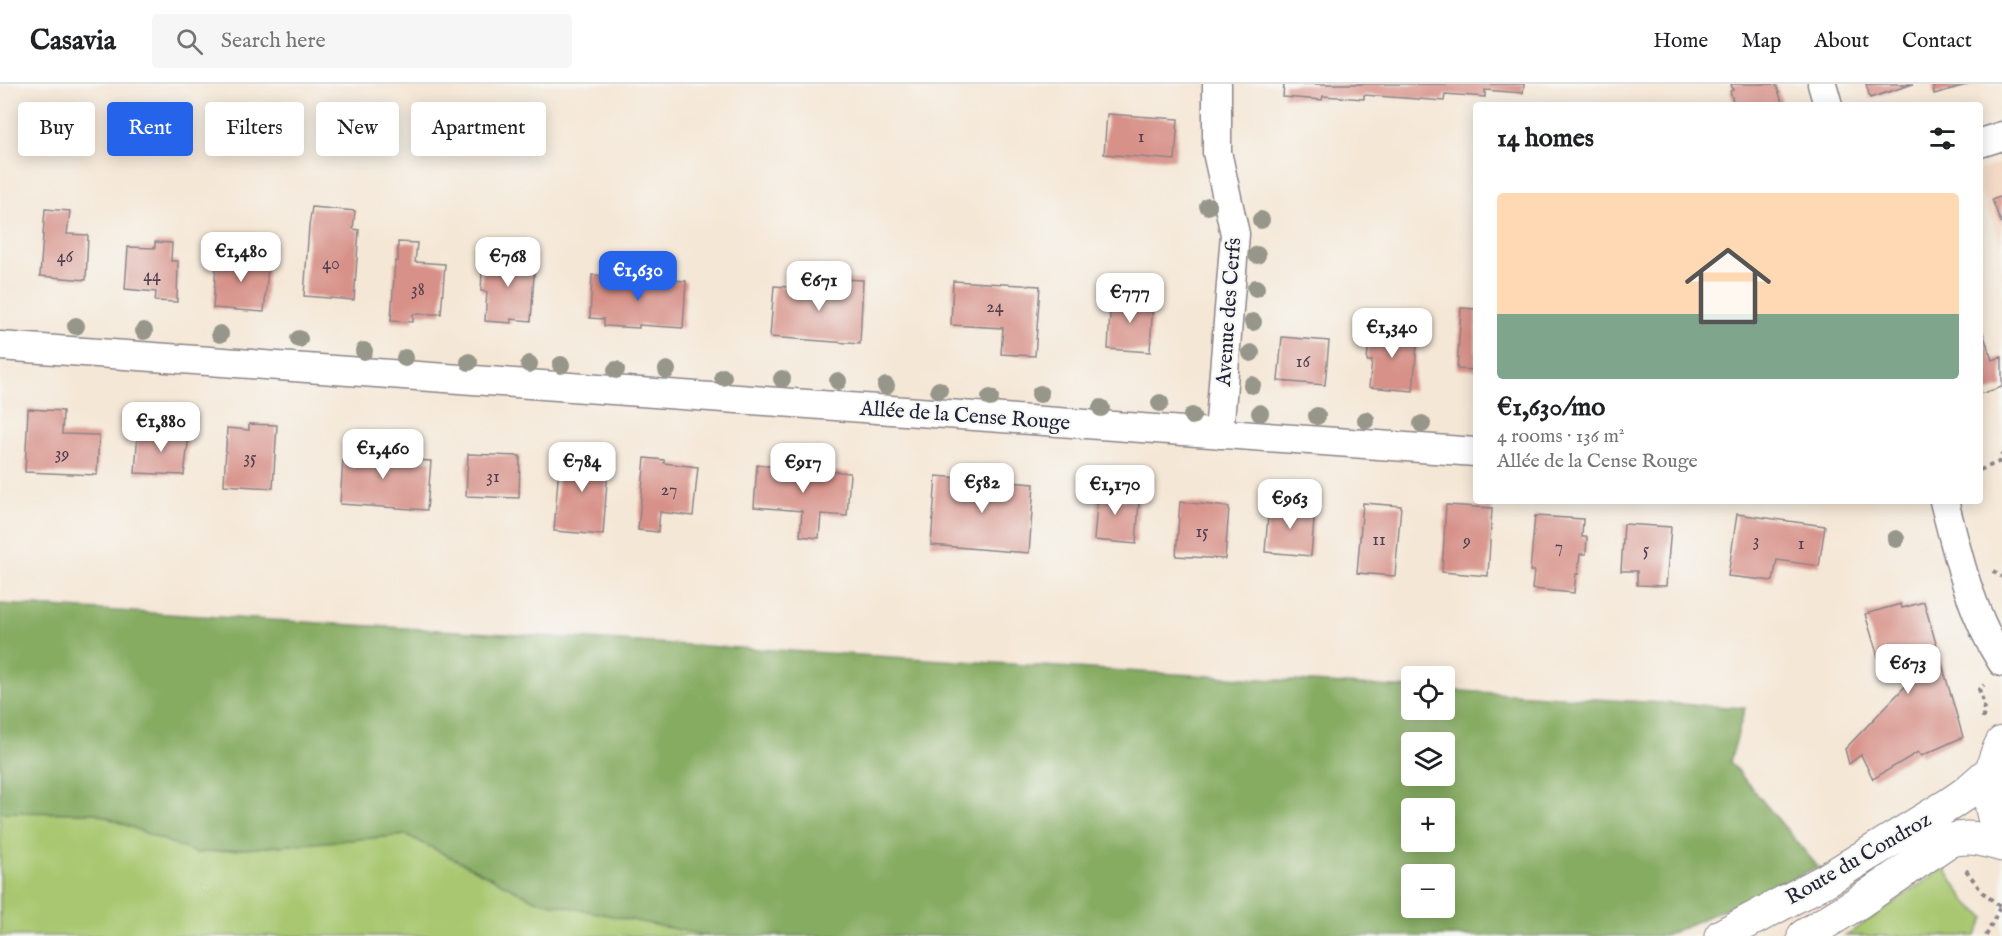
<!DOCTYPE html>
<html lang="en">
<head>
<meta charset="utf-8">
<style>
  :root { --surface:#fff; --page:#f6f6f6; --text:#202124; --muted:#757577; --line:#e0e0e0; --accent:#2563eb }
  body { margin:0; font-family:"IM FELL English",serif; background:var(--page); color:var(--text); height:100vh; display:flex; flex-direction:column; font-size:22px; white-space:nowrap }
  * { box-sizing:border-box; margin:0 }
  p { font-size:20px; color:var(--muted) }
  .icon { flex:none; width:33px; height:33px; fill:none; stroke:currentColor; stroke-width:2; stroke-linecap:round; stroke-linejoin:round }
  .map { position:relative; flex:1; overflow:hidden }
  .drawer { position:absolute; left:1473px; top:18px; width:510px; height:402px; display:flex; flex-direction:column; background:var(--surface); border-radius:6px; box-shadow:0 3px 15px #0003 }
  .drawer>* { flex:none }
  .top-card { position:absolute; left:18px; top:18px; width:570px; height:54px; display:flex; gap:12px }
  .controls { position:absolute; left:1401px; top:582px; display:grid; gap:12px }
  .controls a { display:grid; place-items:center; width:54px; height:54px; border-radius:6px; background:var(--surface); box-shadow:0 3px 15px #0003; font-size:30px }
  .price { position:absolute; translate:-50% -51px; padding:0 14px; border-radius:12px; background:#fff; color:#222; font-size:20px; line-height:39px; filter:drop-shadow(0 2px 3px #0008) }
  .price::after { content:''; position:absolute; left:50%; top:36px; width:18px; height:14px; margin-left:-9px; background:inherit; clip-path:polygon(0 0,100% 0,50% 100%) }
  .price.selected { background:var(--accent); color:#fff }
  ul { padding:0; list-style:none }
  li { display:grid; align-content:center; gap:12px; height:318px; padding:0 24px }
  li+li { border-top:2px solid var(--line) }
  li span { display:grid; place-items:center; height:186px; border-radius:6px; color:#555 }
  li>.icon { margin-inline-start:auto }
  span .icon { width:108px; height:108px; fill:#fffc; stroke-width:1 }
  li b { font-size:26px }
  h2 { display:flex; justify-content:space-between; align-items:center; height:72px; padding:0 24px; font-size:26px }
  .pill { padding:0 21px; border-radius:6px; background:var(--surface); box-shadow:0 3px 15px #0003; font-size:21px; line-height:54px }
  .pill.selected { background:var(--accent); color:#fff }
  header { display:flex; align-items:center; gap:36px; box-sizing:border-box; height:84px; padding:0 30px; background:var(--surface); border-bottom:2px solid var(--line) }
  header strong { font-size:28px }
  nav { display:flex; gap:33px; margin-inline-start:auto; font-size:21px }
  .search { width:420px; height:54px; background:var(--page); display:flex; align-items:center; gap:15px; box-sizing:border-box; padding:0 21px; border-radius:6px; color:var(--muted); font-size:22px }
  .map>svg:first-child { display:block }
  .built { fill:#f3d4be }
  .green { fill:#a8c76f; stroke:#657455; stroke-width:1.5 }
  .forest { fill:#86ac62; stroke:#54674e; stroke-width:1.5; fill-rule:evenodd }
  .building { fill:#d79188 }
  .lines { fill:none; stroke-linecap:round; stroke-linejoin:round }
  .minor-casing { stroke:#8c8488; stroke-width:31 }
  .secondary-casing { stroke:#8c8488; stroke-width:35 }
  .path { stroke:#8c8488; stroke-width:4; stroke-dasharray:4.5 4.5; stroke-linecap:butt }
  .minor { stroke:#fff; stroke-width:28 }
  .secondary { stroke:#fff; stroke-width:33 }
  .tree { fill:#97968a }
  .labels { text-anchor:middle; stroke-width:4.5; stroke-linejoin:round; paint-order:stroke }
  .number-label { font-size:18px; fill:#4f3e4e }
  .street-label { font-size:21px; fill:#22223b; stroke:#f6f6f2 }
</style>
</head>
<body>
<header>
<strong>Casavia</strong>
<div class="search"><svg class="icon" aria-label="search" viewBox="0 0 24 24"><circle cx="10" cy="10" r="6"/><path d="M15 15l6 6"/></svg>Search here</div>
<nav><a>Home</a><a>Map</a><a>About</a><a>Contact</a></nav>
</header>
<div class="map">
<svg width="2002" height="852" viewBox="0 0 2002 852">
  <rect width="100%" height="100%" fill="#f6f6f2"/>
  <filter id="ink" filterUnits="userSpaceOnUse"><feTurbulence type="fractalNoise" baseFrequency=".0167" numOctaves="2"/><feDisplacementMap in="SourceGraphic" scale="12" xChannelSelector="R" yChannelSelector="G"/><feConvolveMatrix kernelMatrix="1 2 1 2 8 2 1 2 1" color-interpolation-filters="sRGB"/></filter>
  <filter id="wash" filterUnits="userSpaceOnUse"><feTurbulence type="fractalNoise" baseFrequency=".008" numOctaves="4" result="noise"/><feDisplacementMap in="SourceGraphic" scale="24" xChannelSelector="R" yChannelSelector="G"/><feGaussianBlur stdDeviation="1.35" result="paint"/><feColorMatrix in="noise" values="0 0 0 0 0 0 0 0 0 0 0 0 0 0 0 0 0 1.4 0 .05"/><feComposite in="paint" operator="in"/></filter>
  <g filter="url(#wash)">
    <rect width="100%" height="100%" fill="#f5e7d6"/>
    <path class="built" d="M2002 79V162L1980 106V86Z"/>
    <path class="green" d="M0 728 96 729 196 769 407 751 535 816 709 852H0Z
      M1944 784 1966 817 1985 834 1976 852H1845Z"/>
    <path class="forest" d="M0 520 1411 604 1412 626H1444L1445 606 1745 624 1730 678 1818 783 1664 852H709L535 816 407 751 196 769 96 729 0 728ZM1412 658H1444V692H1412ZM1412 724H1444V758H1412ZM1412 790H1444V824H1412Z"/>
    <g id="blocks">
      <path class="building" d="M1284 0H1524L1523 9 1485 6V13L1445 10 1444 17 1364 11V15L1323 12 1322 16 1283 13Z
        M1731 0H1776L1783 21H1734L1730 7 1733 6Z
        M1866 0H1913L1870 14Z
        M1933 0H1967V1L1934 10Z
        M1107 30 1178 35 1175 76 1104 70Z
        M2002 112V141L1992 116Z
        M312 123 355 127 353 145 359 146 354 216 304 212 309 142Z
        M45 125 70 127 67 150 88 151 86 196 40 192Z
        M155 158 172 159 171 177H178L177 218 155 217 156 208 125 205 128 163 155 164Z
        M398 158 417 159 415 178 445 180 441 230H413V238L391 237 395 177H398Z
        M247 169 267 170 266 183 268 184 264 228 213 224 216 181H219L220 173 246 174Z
        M483 172 535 175 531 237 511 235V239L485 237 487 208 481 207Z
        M592 191 686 197 683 244 639 241V244L604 242V235L590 234Z
        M821 194 863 196 860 260 770 253 774 202 820 205Z
        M953 197 1040 202 1035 272 1001 270 1003 244 951 241Z
        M1111 212 1153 215 1150 268 1108 265Z
        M1461 224 1476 225V286L1457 285Z
        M1370 244 1418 249 1413 307 1369 303 1372 277H1367Z
        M1980 246H1982L1992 276 2002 273V303L1980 310Z
        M1282 253 1329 257 1325 301 1278 297Z
        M28 325 63 327 62 350 99 351 97 391 25 388Z
        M249 340 277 341 273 404 224 401 227 344 249 346Z
        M138 345 189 351 184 391 135 389Z
        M344 360 376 361 375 374 431 377 427 426 340 420Z
        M560 368 609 371 603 451 554 447Z
        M468 370 520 372 519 414 466 412Z
        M645 374 664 376V379L698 383 693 432 660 428 658 448 638 446Z
        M757 381 850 389 847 432 821 430 819 454 800 452 802 427 754 423Z
        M936 392 1034 400 1029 469 931 461Z
        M1099 396 1119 398 1117 416 1139 418 1136 460 1094 456Z
        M1180 418 1229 423 1225 475 1176 472Z
        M1363 419 1401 422 1395 492 1357 489Z
        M1269 420 1315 424 1311 472 1265 468Z
        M1446 421 1492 424 1488 492 1442 488Z
        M1737 430 1825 442 1819 482 1777 476 1773 497 1728 492Z
        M1535 432 1583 435 1582 453H1587L1586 470H1580L1578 490H1576L1574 509 1532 505 1534 487H1530Z
        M1624 440 1671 443 1666 502 1637 501V487H1621Z
        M1924 518 1963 653 1921 672 1918 668 1873 695 1861 671 1849 680 1845 665 1919 588 1912 567 1879 576 1865 530 1901 520 1902 524Z"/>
    </g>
  </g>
  <g filter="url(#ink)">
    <use href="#blocks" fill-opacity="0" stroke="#8c8488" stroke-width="1.5"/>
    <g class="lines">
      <g class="minor-casing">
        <path id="minor" d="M1217 0V68L1235 150 1219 350
          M1822 0 1828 21
          M1980 59 2002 52
          M0 262 1476 368
          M1944 417C1958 472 1971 530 2002 578"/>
      </g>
      <g class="secondary-casing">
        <path id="secondary" d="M2002 659C1987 687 1986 724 2002 752
          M1721 852 1826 796 1950 720 1966 709 1990 688
          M1804 852 1859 818 1948 757C1969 751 1981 755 2002 761"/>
      </g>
      <path class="path" d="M1980 386 1999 378 2002 370
        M1993 487 2002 493
        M1983 635 1984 621 1979 605 1984 601
        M1966 786 1982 808 2002 824
        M1986 852 2000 823"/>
      <use href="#minor" class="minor"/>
      <use href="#secondary" class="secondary"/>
    </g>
    <g class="tree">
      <circle cx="1208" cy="122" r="9"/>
      <circle cx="1261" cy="136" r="9"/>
      <circle cx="1257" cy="171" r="9"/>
      <circle cx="1256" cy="204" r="9"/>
      <circle cx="1253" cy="238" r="9"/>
      <circle cx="76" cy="242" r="9"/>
      <circle cx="144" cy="247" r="9"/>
      <circle cx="220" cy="250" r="9"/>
      <circle cx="299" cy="255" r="9"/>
      <circle cx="364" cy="267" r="9"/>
      <circle cx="1251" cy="269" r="9"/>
      <circle cx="405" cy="274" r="9"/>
      <circle cx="469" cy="278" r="9"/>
      <circle cx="529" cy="280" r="9"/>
      <circle cx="561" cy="281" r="9"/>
      <circle cx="616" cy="286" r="9"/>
      <circle cx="667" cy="286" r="9"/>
      <circle cx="723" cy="293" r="9"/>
      <circle cx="782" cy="295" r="9"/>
      <circle cx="838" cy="297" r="9"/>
      <circle cx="1252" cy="301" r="9"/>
      <circle cx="886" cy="302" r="9"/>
      <circle cx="939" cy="306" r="9"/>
      <circle cx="1040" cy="310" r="9"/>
      <circle cx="990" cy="314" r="9"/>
      <circle cx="1160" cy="319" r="9"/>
      <circle cx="1101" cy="324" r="9"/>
      <circle cx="1260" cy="329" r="9"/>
      <circle cx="1192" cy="332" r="9"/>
      <circle cx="1317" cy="332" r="9"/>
      <circle cx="1366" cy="336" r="9"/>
      <circle cx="1422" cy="340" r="9"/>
      <circle cx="1896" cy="455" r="9"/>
    </g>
  </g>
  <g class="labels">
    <g class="number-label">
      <text x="1141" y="58">1</text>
      <text x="65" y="178">46</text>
      <text x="331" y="185">40</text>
      <text x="152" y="197">44</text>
      <text x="418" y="211">38</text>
      <text x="995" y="228">24</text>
      <text x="1303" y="283">16</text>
      <text x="62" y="375">39</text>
      <text x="250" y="379">35</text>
      <text x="493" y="398">31</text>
      <text x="669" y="411">27</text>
      <text x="1202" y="453">15</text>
      <text x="1379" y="461">11</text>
      <text x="1467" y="462">9</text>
      <text x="1756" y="462">3</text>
      <text x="1801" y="465">1</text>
      <text x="1559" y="468">7</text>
      <text x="1646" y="471">5</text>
    </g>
    <g class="street-label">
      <text transform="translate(1228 228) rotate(-86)" y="7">Avenue des Cerfs</text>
      <text transform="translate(965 331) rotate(4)" y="7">Allée de la Cense Rouge</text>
      <text transform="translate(1858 774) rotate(-30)" y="7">Route du Condroz</text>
    </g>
  </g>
</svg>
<div class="controls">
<a><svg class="icon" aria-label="locate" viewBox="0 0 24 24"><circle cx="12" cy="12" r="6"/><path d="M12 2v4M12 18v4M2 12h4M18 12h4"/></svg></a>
<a><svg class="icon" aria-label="layers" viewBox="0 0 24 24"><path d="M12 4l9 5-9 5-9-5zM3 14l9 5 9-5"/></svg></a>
<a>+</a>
<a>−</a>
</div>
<b class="price" style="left:241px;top:199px">€1,480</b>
<b class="price" style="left:508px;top:204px">€768</b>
<b class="price selected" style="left:638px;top:218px">€1,630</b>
<b class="price" style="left:819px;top:228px">€671</b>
<b class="price" style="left:1130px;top:240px">€777</b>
<b class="price" style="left:1392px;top:275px">€1,340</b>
<b class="price" style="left:161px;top:369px">€1,880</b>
<b class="price" style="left:383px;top:396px">€1,460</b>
<b class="price" style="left:582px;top:409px">€784</b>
<b class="price" style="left:803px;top:410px">€917</b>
<b class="price" style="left:982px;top:430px">€582</b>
<b class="price" style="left:1115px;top:432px">€1,170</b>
<b class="price" style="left:1290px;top:446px">€963</b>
<b class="price" style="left:1908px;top:611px">€673</b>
<div class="top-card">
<a class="pill">Buy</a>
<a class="pill selected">Rent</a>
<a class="pill">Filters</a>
<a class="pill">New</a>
<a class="pill">Apartment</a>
</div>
<section class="drawer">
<h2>14 homes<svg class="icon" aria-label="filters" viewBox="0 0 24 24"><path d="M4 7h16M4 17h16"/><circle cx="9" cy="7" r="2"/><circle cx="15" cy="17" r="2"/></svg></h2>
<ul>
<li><span style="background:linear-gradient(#ffd9b3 65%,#7fa58c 0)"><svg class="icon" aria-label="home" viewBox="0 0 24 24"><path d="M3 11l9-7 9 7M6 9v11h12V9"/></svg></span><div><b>€1,630/mo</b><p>4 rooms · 136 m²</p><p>Allée de la Cense Rouge</p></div></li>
</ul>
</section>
</div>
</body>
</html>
